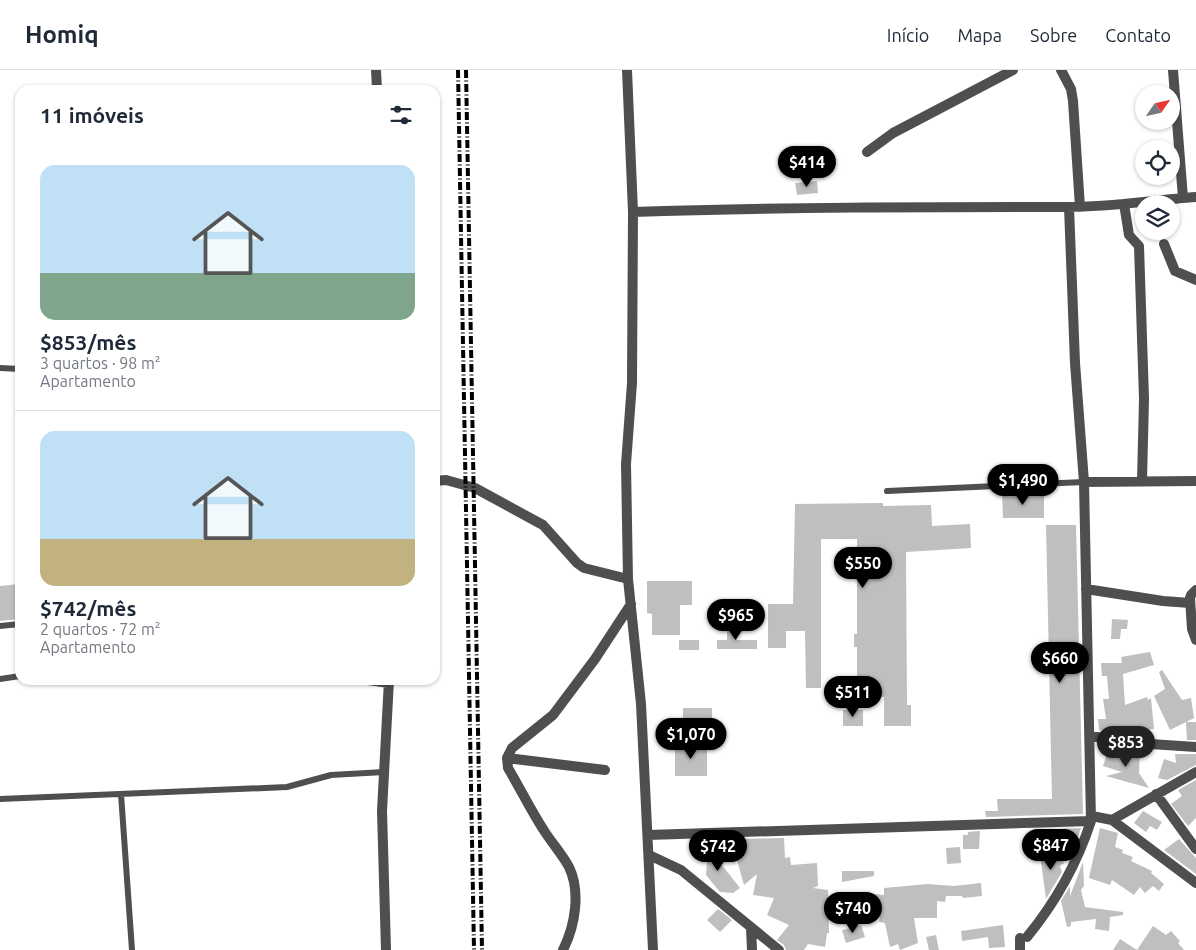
<!DOCTYPE html>
<html lang="pt">
<head>
<meta charset="utf-8">
<style>
  :root { --surface:#fff; --page:#f6f6f7; --text:#1f2937; --muted:#747a83; --line:#e0e1e3; --accent:#000 }
  body { margin:0; font-family:Ubuntu,sans-serif; background:var(--page); color:var(--text); height:100vh; display:flex; flex-direction:column; font-size:19px; white-space:nowrap }
  * { box-sizing:border-box; margin:0 }
  p { font-size:16px; color:var(--muted) }
  .icon { flex:none; width:28px; height:28px; fill:none; stroke:currentColor; stroke-width:2; stroke-linecap:round; stroke-linejoin:round }
  .map { position:relative; flex:1; overflow:hidden }
  .side { position:absolute; left:15px; top:15px; width:425px; height:600px; display:flex; flex-direction:column; background:var(--surface); border-radius:15px; box-shadow:0 1px 4px #0004 }
  .side>* { flex:none }
  .needle { width:32px; rotate:56deg }
  .buttons { position:absolute; left:1135px; top:15px; display:grid; gap:10px }
  .buttons a { display:grid; place-items:center; width:45px; height:45px; border-radius:50%; background:var(--surface); box-shadow:0 1px 4px #0004; font-size:25px }
  .price { position:absolute; translate:-50% -42px; padding:0 11px; border-radius:18px; background:var(--accent); color:#fff; font-size:16px; line-height:32px; filter:drop-shadow(0 1px 2px #0008) }
  .price::after { content:''; position:absolute; left:50%; top:30px; width:15px; height:11px; margin-left:-8px; background:inherit; clip-path:polygon(0 0,100% 0,50% 100%) }
  .price.on { background:#222; color:#fff }
  ul { padding:0; list-style:none }
  li { display:grid; align-content:center; gap:10px; height:265px; padding:0 25px }
  li+li { border-top:1px solid var(--line) }
  li span { display:grid; place-items:center; height:155px; border-radius:15px; color:#555 }
  li>.icon { margin-inline-start:auto }
  span .icon { width:90px; height:90px; fill:#fffc; stroke-width:1 }
  li b { font-size:21px }
  h2 { display:flex; justify-content:space-between; align-items:center; height:60px; padding:0 25px; font-size:21px }
  header { display:flex; align-items:center; gap:30px; box-sizing:border-box; height:70px; padding:0 25px; background:var(--surface); border-bottom:1px solid var(--line) }
  header strong { font-size:24px }
  nav { display:flex; gap:28px; margin-inline-start:auto; font-size:18px }
  .map>svg:first-child { display:block }
  .building { fill:#bfbfbf }
  .lines { fill:none; stroke-linecap:round; stroke-linejoin:round }
  .service { stroke:#4f4f4f; stroke-width:6 }
  .minor { stroke:#4f4f4f; stroke-width:10 }
  .rail { stroke:#000; stroke-width:4; stroke-dasharray:8 2.5 1 2.5; stroke-linecap:butt }
</style>
</head>
<body>
<header>
<strong>Homiq</strong>
<nav><a>Início</a><a>Mapa</a><a>Sobre</a><a>Contato</a></nav>
</header>
<div class="map">
<svg width="1196" height="880" viewBox="0 0 1196 880">
  <rect width="100%" height="100%" fill="#fff"/>
  <path class="building" d="M817 111 818 123 797 125 795 113Z
    M1044 423V448H1003L1002 424Z
    M883 433V436L931 435 932 456 970 454 971 478 906 482 907 635H911V656H884V627H880V616H857V577H854V564H857V469H821V618H806L805 561H786V578H768V534H793L795 434Z
    M1046 455H1076L1083 744 986 747 985 741H998L997 729H1052Z
    M647 511H692V535H680V565H652V544L647 543Z
    M20 514V549L0 551V516Z
    M1112 549 1128 550 1127 559H1121L1120 569H1111Z
    M727 556H737V570H757V579H717V570H727Z
    M679 570H699V580H679Z
    M1150 582 1154 595 1123 604 1125 635 1147 627 1148 630 1151 628 1154 659 1126 661V658L1099 660 1098 649H1106L1103 629H1109L1107 606H1102L1101 593H1122L1121 587Z
    M1162 600 1182 630 1191 628 1194 648 1170 660 1154 626 1165 619 1159 602Z
    M683 638H712V650H683Z
    M843 640H863V656H843Z
    M1186 652H1196V670H1187Z
    M675 675H707V706H675Z
    M1108 681 1129 688V681H1140L1139 703 1149 718 1106 706 1122 702 1103 696Z
    M1175 684H1196V695L1167 710 1158 708 1164 689 1176 693Z
    M1196 710V748L1188 756 1171 734 1182 726 1178 720Z
    M1143 741 1162 752 1157 760 1150 756 1146 762 1134 753Z
    M1081 758 1078 767 1060 768V759Z
    M1100 758 1118 763 1115 777 1123 780 1122 783 1133 787 1131 791 1152 801 1151 803 1164 814 1159 821 1153 816 1145 823 1140 817 1134 825 1112 810 1110 815 1089 808Z
    M980 761 979 779H963V765H968V762Z
    M784 768 785 788 790 787 791 795 817 793 818 816 813 818 828 820 829 863H827L825 877 808 874 804 880H786L784 875 777 870 789 855 767 845 774 828 753 825 757 804 744 815 731 769Z
    M1179 769 1196 788V804L1164 780Z
    M717 777 718 790 740 818 733 823 720 822 706 805 707 791H703L702 778Z
    M960 777 961 793 947 794 946 778Z
    M1057 783 1064 793 1060 796 1062 802 1046 829 1040 785Z
    M1083 792 1084 816 1081 820 1085 837 1123 842V845L1110 847 1109 861 1095 859 1096 849 1071 852V856L1067 857 1061 831 1070 816V826Z
    M842 801H874V806L842 812Z
    M981 813 982 826 963 828 962 826H946L945 832 937 831V848H914L918 873 900 880 898 874 890 877 885 853 879 852 882 836 862 834 863 823 884 825V818L927 814 954 816Z
    M718 839 732 850 720 862 707 850Z
    M861 855 865 867 846 873 842 860Z
    M1003 855 1005 877 989 878 988 867 962 871 961 861Z
    M1153 856 1166 865 1171 861 1180 871 1178 873 1184 880H1113L1120 869 1137 880Z
    M936 865 939 880H929L926 867Z"/>
  <g class="lines">
    <path class="service" d="M0 298 20 299
      M887 421 1084 412
      M0 556 20 554
      M0 609 20 606
      M121 724 132 880
      M0 729 287 717 331 705 384 702"/>
    <path class="minor" d="M376 0 377 20
      M627 0 633 142 632 313 626 394 628 509 641 634 653 880
      M1061 0 1071 19 1073 31 1080 137
      M1173 0 1183 128
      M867 82 893 63 1013 0
      M1124 134 1129 165 1139 176 1144 329 1142 411
      M633 142C778 137 923 137 1068 137 1111 137 1153 130 1196 127
      M1164 174 1175 201 1196 210
      M435 411 446 410 475 418 543 455 577 493 584 498 628 509
      M1084 412 1196 411
      M1086 519 1163 531 1190 533
      M1196 520 1191 525 1190 528 1192 559 1196 570
      M368 610 389 613
      M1090 666 1135 673 1196 677
      M507 688 605 700
      M1156 724 1196 779
      M1092 746 1112 750 1196 813
      M1112 750 1196 702
      M648 765 1091 751 1084 412 1075 293 1069 137
      M649 785 681 800 779 880
      M751 858 752 880
      M1027 867C1055 833 1077 794 1091 751
      M1020 868V880
      M386 880 382 741 389 610
      M563 880C575 856 581 822 569 797 562 784 551 772 543 759 530 739 520 718 508 698L507 688 512 678 553 645 595 589 631 534"/>
    <path class="rail" d="M458 0 474 880
      M466 0 482 880"/>
  </g>
</svg>
<div class="buttons">
<a><svg class="needle" viewBox="-14 -14 28 28"><path d="M0-13l5 13h-10z" fill="#e53935"/><path d="M0 13l5-13h-10z" fill="#747a83"/></svg></a>
<a><svg class="icon" aria-label="locate" viewBox="0 0 24 24"><circle cx="12" cy="12" r="6"/><path d="M12 2v4M12 18v4M2 12h4M18 12h4"/></svg></a>
<a><svg class="icon" aria-label="layers" viewBox="0 0 24 24"><path d="M12 4l9 5-9 5-9-5zM3 14l9 5 9-5"/></svg></a>
</div>
<b class="price" style="left:807px;top:118px">$414</b>
<b class="price" style="left:1023px;top:436px">$1,490</b>
<b class="price" style="left:863px;top:519px">$550</b>
<b class="price" style="left:736px;top:571px">$965</b>
<b class="price" style="left:1060px;top:614px">$660</b>
<b class="price" style="left:853px;top:648px">$511</b>
<b class="price" style="left:691px;top:690px">$1,070</b>
<b class="price on" style="left:1126px;top:698px">$853</b>
<b class="price" style="left:1051px;top:801px">$847</b>
<b class="price" style="left:718px;top:802px">$742</b>
<b class="price" style="left:853px;top:864px">$740</b>
<section class="side">
<h2>11 imóveis<svg class="icon" aria-label="filters" viewBox="0 0 24 24"><path d="M4 7h16M4 17h16"/><circle cx="9" cy="7" r="2"/><circle cx="15" cy="17" r="2"/></svg></h2>
<ul>
<li><span style="background:linear-gradient(#bfe0f5 70%,#7fa58c 0)"><svg class="icon" aria-label="home" viewBox="0 0 24 24"><path d="M3 11l9-7 9 7M6 9v11h12V9"/></svg></span><div><b>$853/mês</b><p>3 quartos · 98 m²</p><p>Apartamento</p></div></li>
<li><span style="background:linear-gradient(#bfe0f5 70%,#c2b280 0)"><svg class="icon" aria-label="home" viewBox="0 0 24 24"><path d="M3 11l9-7 9 7M6 9v11h12V9"/></svg></span><div><b>$742/mês</b><p>2 quartos · 72 m²</p><p>Apartamento</p></div></li>
</ul>
</section>
</div>
</body>
</html>
